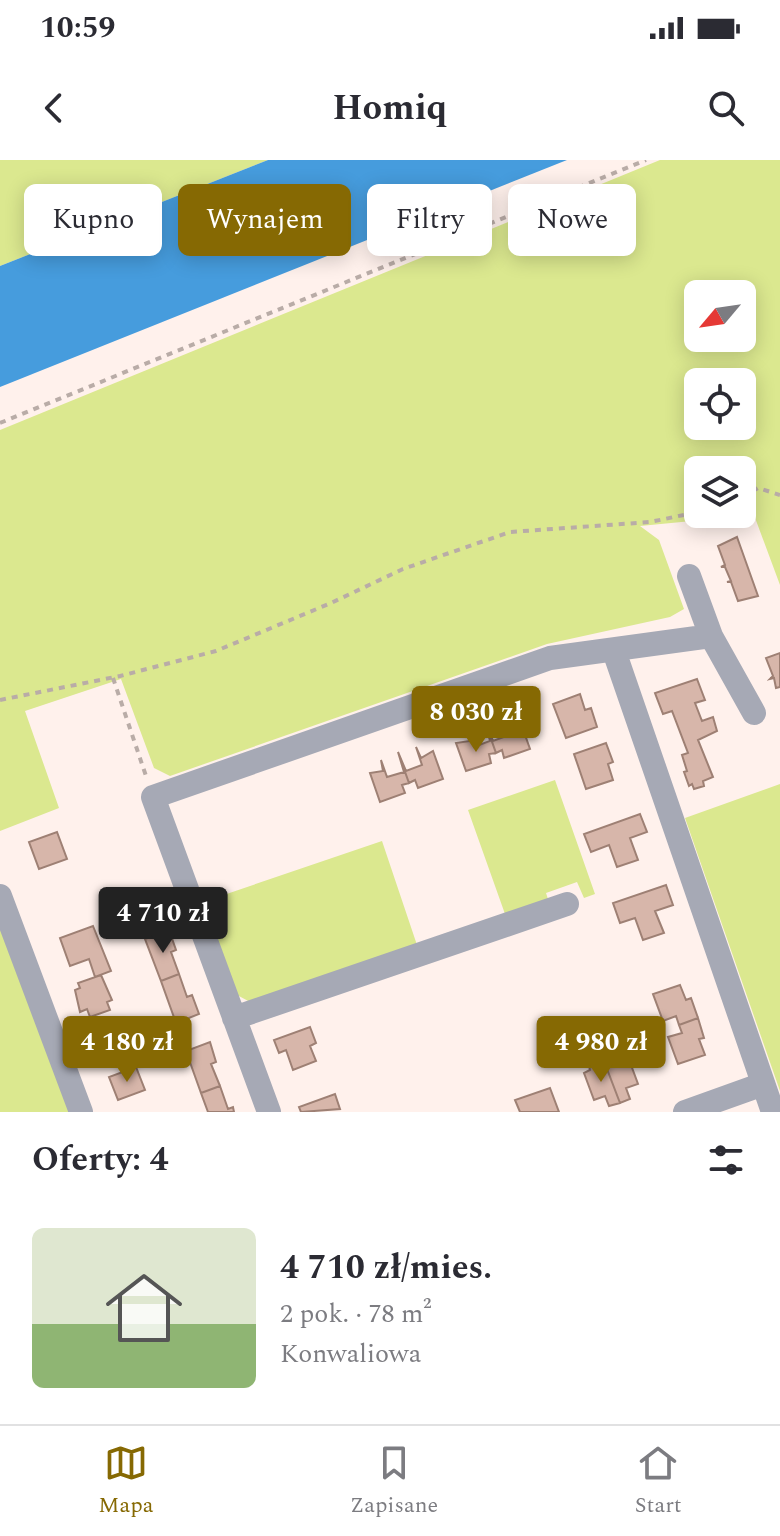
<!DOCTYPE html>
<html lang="pl">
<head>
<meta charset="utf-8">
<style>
  :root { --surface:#fff; --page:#f7f7f7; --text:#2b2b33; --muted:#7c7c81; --line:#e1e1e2; --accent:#866903 }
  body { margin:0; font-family:Spectral,serif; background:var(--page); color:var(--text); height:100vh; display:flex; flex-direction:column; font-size:30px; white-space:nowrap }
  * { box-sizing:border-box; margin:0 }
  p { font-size:26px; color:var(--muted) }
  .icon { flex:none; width:44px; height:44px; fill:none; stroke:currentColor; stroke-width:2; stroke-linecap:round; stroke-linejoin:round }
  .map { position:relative; height:952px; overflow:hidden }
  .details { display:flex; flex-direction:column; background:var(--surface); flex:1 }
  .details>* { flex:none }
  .banner { position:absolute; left:24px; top:24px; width:732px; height:72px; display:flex; gap:16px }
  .needle { width:52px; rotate:241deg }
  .buttons { position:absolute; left:684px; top:120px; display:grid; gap:16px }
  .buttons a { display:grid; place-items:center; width:72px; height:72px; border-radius:12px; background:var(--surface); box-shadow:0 4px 20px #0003; font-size:40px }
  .price { position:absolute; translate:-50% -68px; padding:0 18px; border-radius:8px; background:var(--accent); color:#fff; font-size:26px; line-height:52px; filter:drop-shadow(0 2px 4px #0008) }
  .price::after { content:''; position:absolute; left:50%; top:48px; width:24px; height:18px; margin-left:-12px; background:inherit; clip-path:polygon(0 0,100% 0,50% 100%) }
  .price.current { background:#222; color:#fff }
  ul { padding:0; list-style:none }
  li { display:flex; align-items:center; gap:24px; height:200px; padding:0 32px }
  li+li { border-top:2px solid var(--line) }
  li span { display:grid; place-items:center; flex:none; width:224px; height:160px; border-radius:12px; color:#555 }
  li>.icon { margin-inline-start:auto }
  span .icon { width:96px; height:96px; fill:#fffc; stroke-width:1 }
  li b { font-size:34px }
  h2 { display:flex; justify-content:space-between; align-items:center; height:96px; padding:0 32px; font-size:34px }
  .chip { padding:0 28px; border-radius:12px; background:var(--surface); box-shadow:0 4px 20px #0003; font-size:28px; line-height:72px }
  .chip.current { background:var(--accent); color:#fff }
  .status { display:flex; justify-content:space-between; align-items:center; height:56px; padding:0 40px; background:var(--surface); direction:ltr }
  .status svg { height:22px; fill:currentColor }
  header { display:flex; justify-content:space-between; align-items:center; height:104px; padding:0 32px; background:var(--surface); font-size:36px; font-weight:700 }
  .tab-bar { display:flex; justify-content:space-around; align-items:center; height:112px; border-top:2px solid var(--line); background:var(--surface); font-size:22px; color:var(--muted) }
  .tab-bar a { display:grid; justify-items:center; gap:4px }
  .tab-bar .current { color:var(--accent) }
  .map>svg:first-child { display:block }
  .green { fill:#dbe88f; fill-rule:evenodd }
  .water { fill:#469cdd }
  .building { fill:#d7b6aa; stroke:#9e8074; stroke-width:2 }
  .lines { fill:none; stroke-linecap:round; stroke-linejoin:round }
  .path { stroke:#b9aca7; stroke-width:4; stroke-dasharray:6 6; stroke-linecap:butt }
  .minor { stroke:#a6a9b5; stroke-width:24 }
</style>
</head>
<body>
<div class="status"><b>10:59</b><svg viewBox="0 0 49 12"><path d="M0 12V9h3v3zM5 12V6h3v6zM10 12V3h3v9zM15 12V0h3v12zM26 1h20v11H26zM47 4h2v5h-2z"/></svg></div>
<header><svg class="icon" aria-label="back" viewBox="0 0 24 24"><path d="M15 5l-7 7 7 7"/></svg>Homiq<svg class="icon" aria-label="search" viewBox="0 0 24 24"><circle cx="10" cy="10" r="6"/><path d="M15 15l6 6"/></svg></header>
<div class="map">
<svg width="780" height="952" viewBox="0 0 780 952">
  <rect width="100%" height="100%" fill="#fff1ec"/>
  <path class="green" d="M0 0H268L0 106Z
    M660 0H780V425L754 355 640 366 659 380 684 449 670 457 547 484 170 616 154 608 121 519 25 551 59 648 0 671V270ZM698 134H742V178H698ZM698 222H742V266H698ZM698 310H742V354H698Z
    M555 620 595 734 584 738 577 722 546 733 548 739 505 754 468 650Z
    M780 624V931L685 658Z
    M382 681 417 785 252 843 237 835 203 742Z
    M0 765 72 952H0Z"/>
  <path class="water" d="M268 0H567L0 227V106Z"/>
  <path class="building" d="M737 377 758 436 738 441 731 422H727L731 421 725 407H721L725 405 718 386Z
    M780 493V527L776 528 774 518 770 519 773 516 766 498Z
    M697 519 705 540 695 543 702 561 713 557 717 571 698 580 713 617 703 621 704 626 694 629 692 624 689 626 684 612 687 611 682 595 688 593 672 551 663 554 655 533Z
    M580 534 585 550 591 548 597 567 566 578 553 544Z
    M504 556 508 568 520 561 530 589 504 598 502 590 496 593 485 562 493 581 509 575Z
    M485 562 496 593 489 594 491 603 466 611 456 583 470 581 467 569 474 587 490 581Z
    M606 583 613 602 608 604 613 620 586 629 574 594Z
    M416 587 421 598 433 591 443 619 418 628 415 620 409 623 398 592 406 611 422 605Z
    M398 592 409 623 402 625 405 633 380 642 370 613 383 611 381 600 387 617 404 612Z
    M640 654 647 672 630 678 638 700 617 707 609 685 591 692 584 674Z
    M57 672 67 699 39 709 29 682Z
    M666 725 673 745 655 751 664 773 643 780 635 758 620 763 613 743Z
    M93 766 111 811 95 817 89 799 70 806 60 778Z
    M169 770 176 790 171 792 179 814 161 821 145 779Z
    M179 814 187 837 192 835 199 854 176 863 161 821Z
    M101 815 112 840 107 842 110 850 90 857 87 849 80 852 75 830 80 828 78 823Z
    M680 825 686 840 691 838 698 858 679 865 676 856 663 861 653 834Z
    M698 858 704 878 699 879 705 895 678 904 668 877 682 873 679 865Z
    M310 867 316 883 310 886 316 901 293 910 286 890 279 893 274 880Z
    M210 882 216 902 211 904 220 926 201 933 186 891Z
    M620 895 621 899 628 897 638 924 626 928 630 939 620 943 604 901Z
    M604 901 620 943 609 946 605 936 594 940 584 913 590 910 589 906Z
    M136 907 145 930 118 940 109 917Z
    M220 926 228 949 233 947 234 952H208L201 933Z
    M550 928 559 952H520L515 940Z
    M335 934 340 949 301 952 299 947Z"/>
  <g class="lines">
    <path class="path" d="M0 263 646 0
      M742 337 758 328 780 335
      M113 518 147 619
      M0 540 120 516 216 491 331 443 403 409 510 372 650 362 698 352"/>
    <path class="minor" d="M689 416 711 476 754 553
      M614 491 773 952
      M0 736 81 952
      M234 858 567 744
      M269 952 153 637 550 498 711 476
      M685 952 763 924"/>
  </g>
</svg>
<div class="buttons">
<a><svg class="needle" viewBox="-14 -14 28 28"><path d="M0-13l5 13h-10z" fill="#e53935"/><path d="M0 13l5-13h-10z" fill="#7c7c81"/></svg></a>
<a><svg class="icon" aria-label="locate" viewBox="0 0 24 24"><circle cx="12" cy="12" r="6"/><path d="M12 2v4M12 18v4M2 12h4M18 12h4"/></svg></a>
<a><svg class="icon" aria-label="layers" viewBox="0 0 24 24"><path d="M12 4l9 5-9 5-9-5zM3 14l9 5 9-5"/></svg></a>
</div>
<b class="price" style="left:476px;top:594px">8 030 zł</b>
<b class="price current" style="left:163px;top:795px">4 710 zł</b>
<b class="price" style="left:127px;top:924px">4 180 zł</b>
<b class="price" style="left:601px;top:924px">4 980 zł</b>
<div class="banner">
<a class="chip">Kupno</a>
<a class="chip current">Wynajem</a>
<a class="chip">Filtry</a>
<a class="chip">Nowe</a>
</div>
</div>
<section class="details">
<h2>Oferty: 4<svg class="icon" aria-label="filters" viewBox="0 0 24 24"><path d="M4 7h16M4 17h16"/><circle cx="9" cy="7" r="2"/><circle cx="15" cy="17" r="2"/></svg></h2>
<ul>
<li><span style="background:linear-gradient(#dfe7d0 60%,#8fb573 0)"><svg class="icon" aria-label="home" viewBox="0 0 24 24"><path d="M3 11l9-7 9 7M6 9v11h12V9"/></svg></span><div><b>4 710 zł/mies.</b><p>2 pok. · 78 m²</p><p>Konwaliowa</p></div></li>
</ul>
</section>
<nav class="tab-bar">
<a class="current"><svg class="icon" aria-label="map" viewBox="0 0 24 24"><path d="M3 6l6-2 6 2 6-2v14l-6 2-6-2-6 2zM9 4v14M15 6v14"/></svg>Mapa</a>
<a><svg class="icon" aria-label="saved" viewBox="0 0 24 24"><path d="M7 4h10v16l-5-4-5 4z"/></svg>Zapisane</a>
<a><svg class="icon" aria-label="home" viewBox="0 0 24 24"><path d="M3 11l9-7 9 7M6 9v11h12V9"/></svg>Start</a>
</nav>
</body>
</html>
